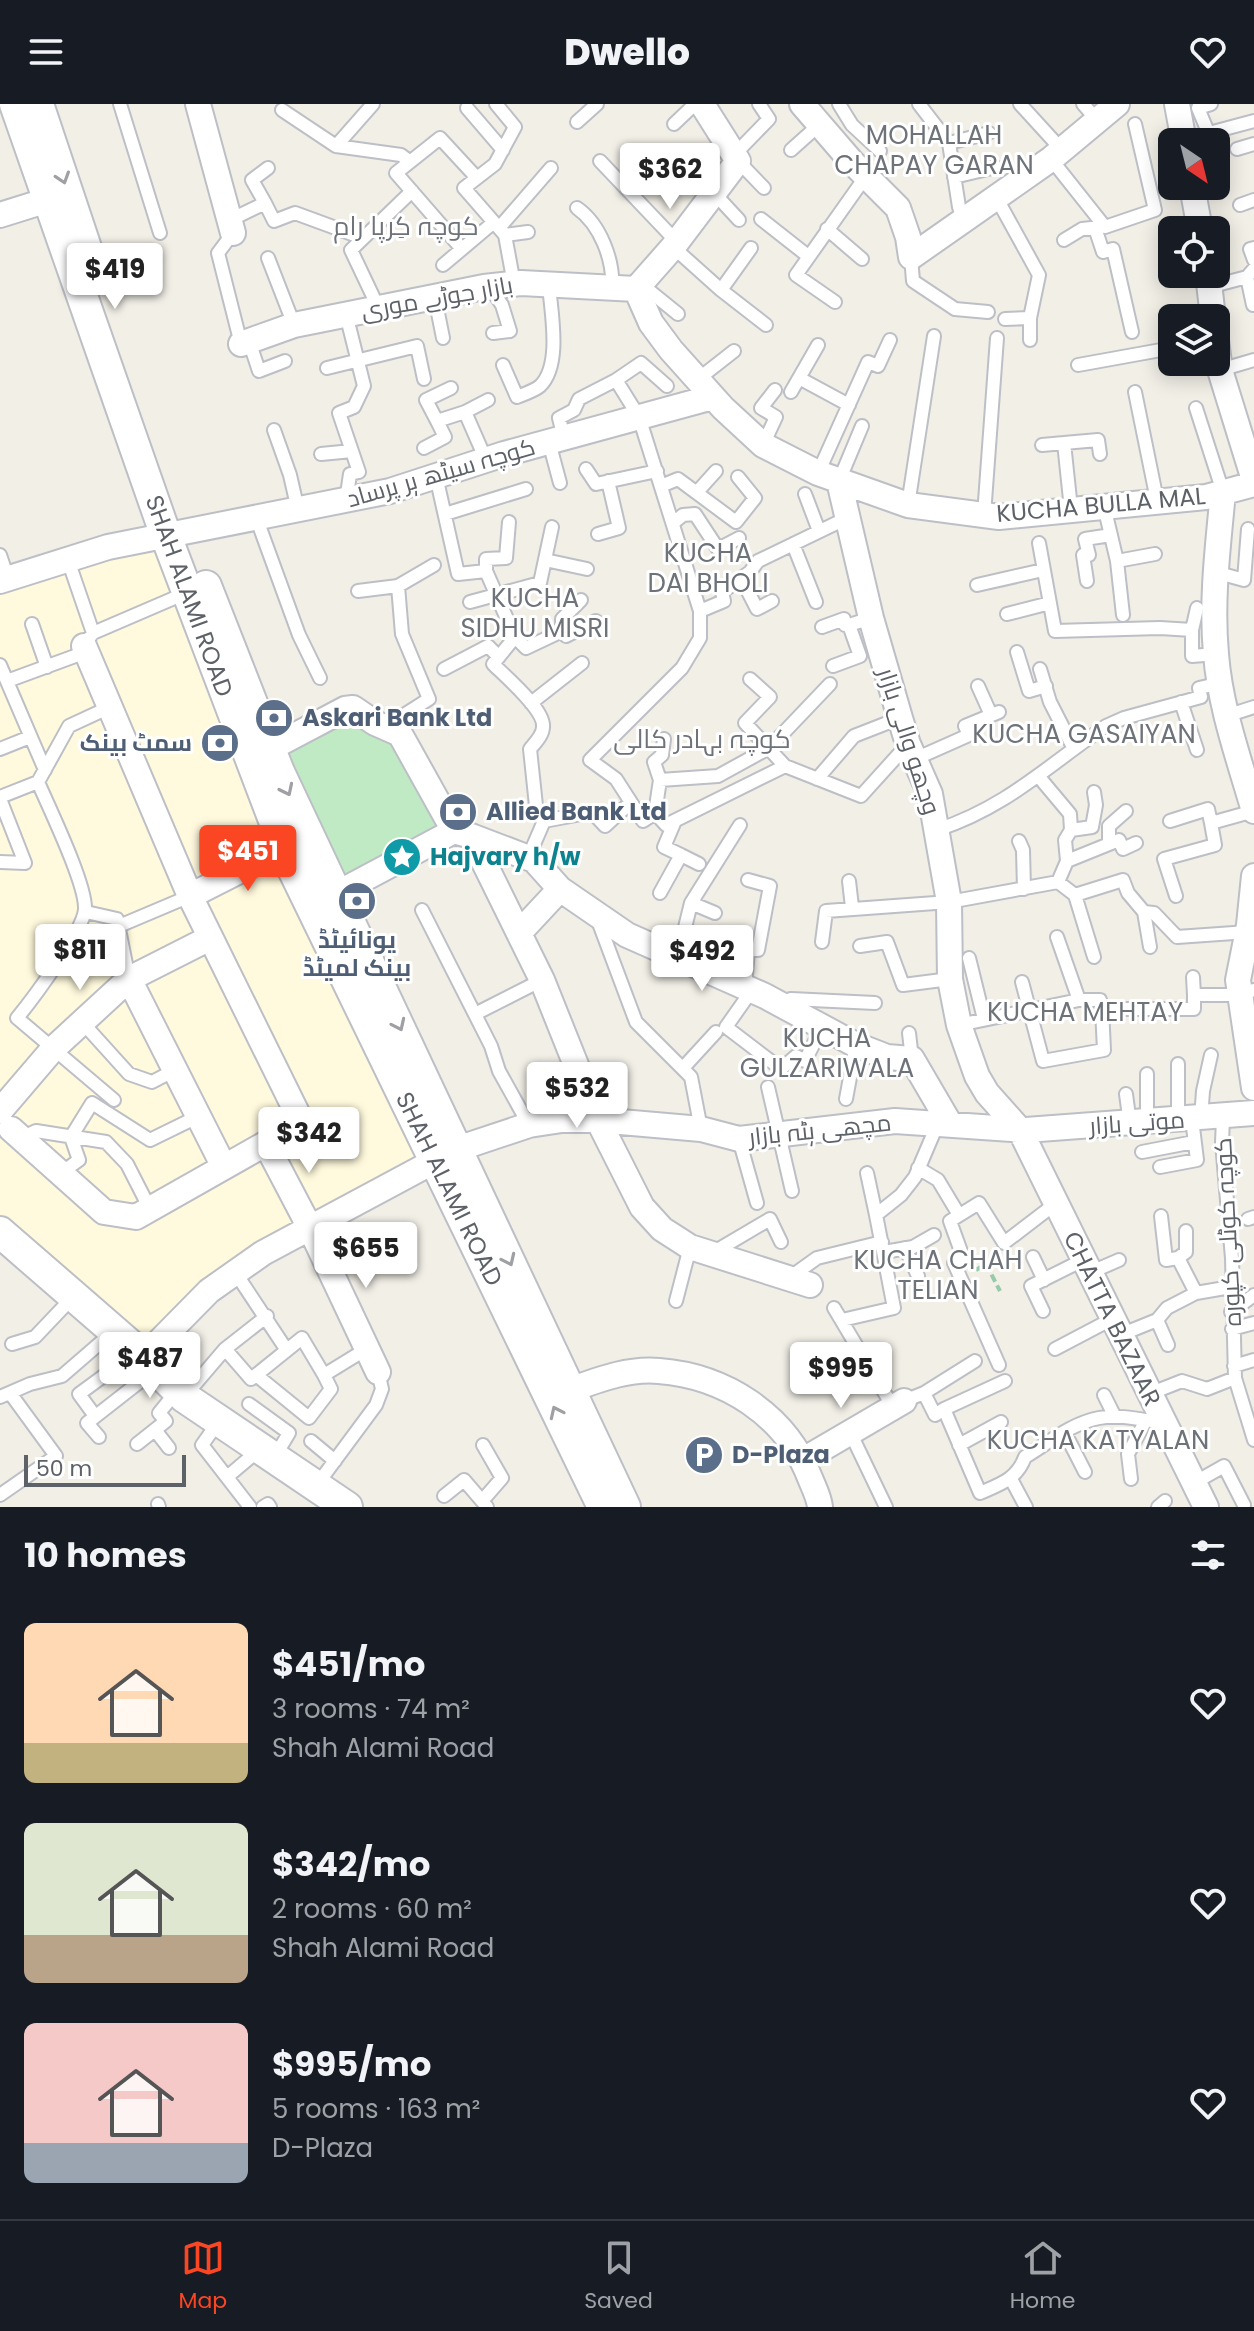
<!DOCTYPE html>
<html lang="en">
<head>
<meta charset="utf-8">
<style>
  :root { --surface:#171b24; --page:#242831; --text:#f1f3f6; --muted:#9ea1a6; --line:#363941; --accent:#fa4623 }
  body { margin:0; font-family:Poppins,Cairo,sans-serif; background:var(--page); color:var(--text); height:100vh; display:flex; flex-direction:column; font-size:30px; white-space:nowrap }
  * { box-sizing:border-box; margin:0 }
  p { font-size:26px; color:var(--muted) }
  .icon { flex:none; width:44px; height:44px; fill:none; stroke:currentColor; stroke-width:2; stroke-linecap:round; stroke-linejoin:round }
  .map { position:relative; height:1403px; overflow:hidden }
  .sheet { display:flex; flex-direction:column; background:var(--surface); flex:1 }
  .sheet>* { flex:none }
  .needle { width:52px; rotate:145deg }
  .buttons { position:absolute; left:1158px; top:24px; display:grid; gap:16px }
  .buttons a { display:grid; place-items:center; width:72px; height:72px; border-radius:12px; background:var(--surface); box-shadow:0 4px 20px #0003; font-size:40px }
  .scale { position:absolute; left:24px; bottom:20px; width:162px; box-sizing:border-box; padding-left:8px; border:4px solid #5d6168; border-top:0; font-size:22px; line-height:28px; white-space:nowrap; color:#5d6168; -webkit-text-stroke:6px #fff; paint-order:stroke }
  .price { position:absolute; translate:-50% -68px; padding:0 18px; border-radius:8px; background:#fff; color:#222; font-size:26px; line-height:52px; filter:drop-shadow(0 2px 4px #0008) }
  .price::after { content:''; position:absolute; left:50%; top:48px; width:24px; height:18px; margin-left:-12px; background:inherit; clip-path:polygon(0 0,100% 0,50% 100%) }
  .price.selected { background:var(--accent); color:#fff }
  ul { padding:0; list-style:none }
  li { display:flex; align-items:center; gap:24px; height:200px; padding:0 24px }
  li span { display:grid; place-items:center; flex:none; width:224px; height:160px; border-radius:12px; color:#555 }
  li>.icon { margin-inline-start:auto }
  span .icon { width:96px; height:96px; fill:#fffc; stroke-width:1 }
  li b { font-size:34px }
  h2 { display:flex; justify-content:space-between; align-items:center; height:96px; padding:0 24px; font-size:34px }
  header { display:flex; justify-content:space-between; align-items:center; height:104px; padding:0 24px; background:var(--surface); font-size:36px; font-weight:800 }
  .menu { display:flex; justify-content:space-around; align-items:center; height:112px; border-top:2px solid var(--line); background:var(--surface); font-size:22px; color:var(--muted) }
  .menu a { display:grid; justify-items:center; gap:4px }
  .menu .selected { color:var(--accent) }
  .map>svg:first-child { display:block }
  .commercial { fill:#fffadd }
  .green { fill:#c0eac4 }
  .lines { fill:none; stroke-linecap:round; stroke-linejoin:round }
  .service-casing { stroke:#bdbfc6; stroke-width:16 }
  .minor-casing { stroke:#bdbfc6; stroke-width:28 }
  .tertiary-casing { stroke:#bdbfc6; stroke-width:34 }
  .path { stroke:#97caaa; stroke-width:4; stroke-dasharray:8 4; stroke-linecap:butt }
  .service { stroke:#fff; stroke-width:12 }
  .minor { stroke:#fff; stroke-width:24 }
  .tertiary { stroke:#fff; stroke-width:30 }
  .oneway { stroke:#9ea0a4 }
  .labels { text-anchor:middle; stroke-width:6; stroke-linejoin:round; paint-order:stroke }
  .street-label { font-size:24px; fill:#5d6168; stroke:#fff }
  .service-label { font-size:24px; font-weight:bold; fill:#4e5e75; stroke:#fff; text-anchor:start }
  .culture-label { font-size:24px; font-weight:bold; fill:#0d838f; stroke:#fff; text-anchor:start }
  .neighbourhood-label { font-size:26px; fill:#6e737a; stroke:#fff }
</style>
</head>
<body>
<header><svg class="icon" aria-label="menu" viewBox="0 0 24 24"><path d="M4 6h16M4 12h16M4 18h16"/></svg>Dwello<svg class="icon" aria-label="heart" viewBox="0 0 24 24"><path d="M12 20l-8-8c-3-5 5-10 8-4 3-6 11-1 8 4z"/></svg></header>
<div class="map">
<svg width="1254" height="1403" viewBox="0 0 1254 1403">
  <rect width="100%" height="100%" fill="#f1efe6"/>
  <path class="commercial" d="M166 432 437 1061 263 1149 144 1253 0 1128V477Z"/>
  <path class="green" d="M345 605 385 623 454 727 338 790 271 644Z"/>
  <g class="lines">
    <g class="service-casing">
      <path id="service" d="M120 0 160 129
        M496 0 515 23 495 60 464 84 505 131 514 180
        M839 0 852 21 880 47
        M919 0 949 39 959 103 963 116
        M1020 0 1062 46
        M1083 0 1097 16
        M467 4 503 46
        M282 6 336 42 373 0
        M577 18 597 0
        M674 20 695 0
        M1208 28 1198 4 1211 0
        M1183 36 1254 17
        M949 39 989 29
        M336 42 401 51 409 57
        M1237 45 1254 40
        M791 46 820 20
        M734 51 769 15 759 0
        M1051 55 1105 123 1155 106 1135 20
        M600 57 677 138
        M738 57 764 84
        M954 73 996 63
        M714 89 739 116
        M996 93 1039 171 1030 214 1005 215
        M265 99 252 76 268 64
        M1240 101 1254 96
        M577 104C600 120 614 156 612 184
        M761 115 808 152
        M230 116 265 99 274 117 295 109 363 134
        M499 124 551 64
        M1095 124 1103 148 1113 145 1132 228
        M827 125 862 155
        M233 129 218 149 241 240
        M505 131 528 128
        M1064 136 1082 125 1101 123
        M673 143 721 186 766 221
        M1254 144 1250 145 1254 156
        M462 145 396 69 440 34 477 74
        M911 153 913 177 955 205 988 208
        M268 154 294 221
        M443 161 494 118
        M1247 173 1253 201
        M641 180 678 210
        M490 183 502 201 510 227 493 229
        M1209 183 1247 173 1254 165
        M721 186 751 144
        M435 194 443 234
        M835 198 796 171 866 72
        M379 205 351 146 412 87
        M346 210 364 282 354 303 339 309 359 368 350 370 346 397
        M1030 236V214
        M249 237 259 267 285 257
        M503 261 517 293C524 290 534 287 540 282 562 261 551 208 549 181
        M1078 261 1172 244
        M327 264 417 242 424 275
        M1220 266 1254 256
        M799 274 849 301
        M616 276 641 259 667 282
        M697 276 734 247
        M451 284 426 296 437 317 465 308 488 296
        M791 288 818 241
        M1135 288 1157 396
        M1196 304 1223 388
        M465 308 486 356
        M274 326 290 371 298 406
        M564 334 559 314 574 306 579 295 616 276 639 313 700 507V534L682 564 590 656 616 675 643 717 655 709 666 721 785 662 861 692 908 640
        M549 338 560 379
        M763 341 776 313 761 304 775 286
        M1042 341 1064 339
        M424 344 445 333 437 317
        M321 350 352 347
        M586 365 596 380 657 367
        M818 369 868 258 878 262 890 236
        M436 372 458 470 486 467 515 533 493 560C506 573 545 606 543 623 543 631 535 639 530 645L537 711 544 717
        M839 377 862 322
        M661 382 678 375 736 418 755 394 738 373
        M698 387 716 367
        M805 390 819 427
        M908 401 934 232
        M1104 402 1117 457 1123 511
        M1071 405 1064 339 1098 336 1100 350
        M445 410 526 385
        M984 411 997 234
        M256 413 299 531 320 574
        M673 419 683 411 695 410 718 445 739 434
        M598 430 619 424 608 377
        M1039 439 1055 527 1160 524 1192 526V552L1216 550
        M793 440 816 498
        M0 451 8 475
        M68 456 93 529 90 533
        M545 456 587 465
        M1117 457 1155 450
        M486 467V455L506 454 509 418
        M1215 468 1244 476 1248 425
        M741 474 757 505 772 497
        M1087 477 1083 451H1089L1085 435 1111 431
        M977 481 1043 466
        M358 487 398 482 434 461
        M470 498 540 479 552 423
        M700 507 724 497 722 488 750 468 758 457 847 414
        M1007 510 1050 499
        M32 520 47 563
        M822 523 844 515 845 521H849
        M1192 526 1197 504
        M562 527V515L581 496
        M93 529 186 489
        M515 533 526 544 562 527 566 532 596 517
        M1017 548 1029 587 1046 582
        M0 561 45 666
        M833 562 860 552 849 521 871 514
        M444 565 488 542 499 553
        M1040 565 1050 598 1074 645
        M750 575 770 593 745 619 785 662
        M7 577 86 548
        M978 582 991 611
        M1181 598 1197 646
        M531 599 582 559
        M110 603 69 622 38 678C50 706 86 780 85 805 84 826 32 896 17 914L114 996
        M1226 612 1254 603
        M385 623 429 595 402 530 398 482
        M0 645 30 633
        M915 655 969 631 965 622 999 608
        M1039 673 1070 710 1071 726 1065 736 1067 757
        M817 675 854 632 900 614
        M660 676 718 672 769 644 830 580
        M0 693 38 678
        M0 695 25 759 0 758
        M655 709 660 676 654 658 662 651 664 635
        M1170 717 1208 705 1211 719
        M937 726C1007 703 1047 662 1106 622L1124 614 1201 593 1199 584 1221 579
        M1071 726 1092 723 1096 701 1094 688
        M1019 737 1023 746 1024 785
        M1109 740V722L1126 707
        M681 751 699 760
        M528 754 544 717 592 708 605 722 630 699
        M849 777 852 803
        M1058 778 1067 757 1119 736 1123 745 1136 739
        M660 789 681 751 664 743 675 717
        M1075 791 1094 853
        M1176 792 1164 755 1215 741 1211 719 1254 707
        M691 799 715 809
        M422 806 491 942 499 967 529 1021
        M86 808 117 815 129 875
        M1144 808 1150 843
        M597 814 636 918 691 973 701 1025
        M119 822 190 792
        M1057 833 1079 896
        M822 838 826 807 949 798 1058 778 1075 791 1123 776 1128 789 1144 808 1154 809 1177 833 1248 828
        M860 842 887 838 903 881 950 875
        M678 852 691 799 740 721
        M969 854 984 915
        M701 863 709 835
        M1193 873 1194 891
        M1022 878 1043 957 1104 946 1102 905
        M745 883 748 846H758L770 782 748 776
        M752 886 726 923 781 965 796 952 805 957 822 923
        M788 904 791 895 875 899
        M475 910 542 876
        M82 918 129 970 152 978 175 966
        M959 921 1079 896H1100L1102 905H1194V891H1240L1254 886
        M909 929 912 955
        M683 964 716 928
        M1147 970V1018
        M768 983 792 1087
        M1126 990 1130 1020
        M846 995 856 941
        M1223 1013 1222 1039 1232 1154 1235 1274 1254 1336
        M1201 1015 1203 987 1211 951
        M1178 1016V960
        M21 1034 36 1027 106 1038 127 1060 150 1105
        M739 1035 757 1099
        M1142 1048 1194 1038
        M1160 1063 1197 1056 1192 1015
        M918 1064 938 1076 959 1111
        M61 1069 79 1056 71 1033 92 999 150 1036 199 1012
        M867 1069 876 1111
        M1161 1112 1166 1156 1178 1154 1196 1189
        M1248 1115 1254 1113
        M905 1144 918 1172
        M714 1148 770 1115 781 1138
        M884 1148 913 1143 934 1131
        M1033 1153 1044 1176
        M1178 1154 1186 1148V1127
        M235 1168 286 1245
        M1089 1169 1119 1156
        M789 1174 817 1154 882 1138
        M676 1197 690 1143
        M834 1204 893 1303
        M1043 1207 1031 1182 1083 1156
        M1231 1208 1254 1191
        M842 1216 894 1204 876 1111 901 1091 915 1073 938 1019
        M1157 1216 1168 1241
        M1232 1225 1254 1219
        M1120 1231 1157 1216 1167 1204 1196 1189 1231 1183
        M12 1240 35 1233 73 1193
        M225 1245 251 1275 256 1271 309 1314 331 1285 324 1271 368 1244
        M1055 1245 1112 1215
        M999 1261 954 1159 963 1153 950 1117 979 1099 1004 1139 1055 1100
        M1234 1262 1254 1256
        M256 1271 302 1234 324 1271
        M924 1289 975 1257
        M1149 1290 1182 1277 1207 1285 1235 1274
        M1104 1291 1115 1313
        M0 1293 30 1280 62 1272 114 1227
        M184 1293 225 1245 267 1212
        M904 1297 924 1289 935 1311 944 1305 980 1389C1001 1380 1017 1375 1025 1353 1048 1339 1072 1319 1099 1314 1120 1310 1142 1316 1163 1319
        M249 1300 289 1329 274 1354
        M944 1305 1005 1277
        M95 1312 79 1290 109 1268
        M219 1317 202 1341 250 1403
        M155 1326 169 1344
        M850 1328 886 1403
        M1065 1329 1085 1368
        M99 1333 87 1319 156 1265
        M311 1337 335 1357
        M137 1340 166 1317 159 1309 176 1288
        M483 1341 502 1374 482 1397 487 1403
        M959 1341 1001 1318
        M227 1373 260 1345
        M1011 1375 1026 1403
        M1131 1375 1128 1350 1146 1316
        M1194 1379 1224 1362 1244 1401
        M316 1382 376 1301 382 1285 378 1268
        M0 1391 56 1352 10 1289
        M444 1392 464 1376 482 1397
        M158 1400 159 1403
        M263 1403 268 1400 270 1403
        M1158 1403 1165 1397"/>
    </g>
    <g class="minor-casing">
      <path id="minor" d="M198 0 233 129
        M802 0 852 58 898 104 908 133 911 153 1051 55 1117 0
        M1177 0 1184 38
        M1192 82 1200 126
        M0 111 48 96
        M1208 170 1213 214
        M636 185 651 219 671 246 723 304 763 341 818 369 908 401 999 413 1206 393 1254 380
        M636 185 673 143 738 57 702 0
        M1216 236 1220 266 1254 376
        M241 240 294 221 484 183 521 179 636 185
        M839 377 871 514 900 614 908 640 930 690 949 798 950 875 959 921 977 972 987 989 1020 1026 1206 1403
        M1223 388C1218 442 1211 496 1216 550 1220 603 1239 655 1254 707
        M0 477 108 443 390 387 504 350 713 293
        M254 653 345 605 353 604 375 619 400 630 454 727 321 798
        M454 727 471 732 542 876 598 1016 642 1103 662 1125 690 1143 810 1181
        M471 732 534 756 560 785 627 831 765 892 856 941 887 953 912 955 950 1020
        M1254 772 1249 821 1238 876 1254 984
        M190 792 285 744
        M519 829 560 785
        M129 875 224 1063
        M0 1007 53 945 129 875 210 834
        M11 1025 104 1108 136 1113 302 1019 190 792 84 542
        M266 1040 310 1124 378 1268
        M144 1253 209 1187 263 1149 457 1045 529 1021 562 1016H598L701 1025 739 1035 895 1017 1026 1026 1254 1009
        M570 1286C598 1276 628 1264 659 1267 725 1272 786 1311 810 1374 814 1384 819 1393 820 1403
        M803 1356 904 1297"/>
    </g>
    <g class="tertiary-casing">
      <path id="tertiary" d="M15 0 166 432 291 761 603 1403
        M38 0 88 150
        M206 482 279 668 625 1403
        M0 1128 144 1253 184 1293 347 1403"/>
    </g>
    <path class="path" d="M986 1160 1000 1187
      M976 1166 998 1152"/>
    <use href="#service" class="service"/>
    <use href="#minor" class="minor"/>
    <use href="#tertiary" class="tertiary"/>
  </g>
  <defs><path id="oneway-chevron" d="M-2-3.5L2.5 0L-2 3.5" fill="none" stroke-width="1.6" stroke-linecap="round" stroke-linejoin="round" transform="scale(2)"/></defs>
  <g class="oneway">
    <use href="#oneway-chevron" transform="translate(63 74) rotate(72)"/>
    <use href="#oneway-chevron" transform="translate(287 686) rotate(64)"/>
    <use href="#oneway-chevron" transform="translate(399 921) rotate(65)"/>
    <use href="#oneway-chevron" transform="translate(509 1156) rotate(65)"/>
    <use href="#oneway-chevron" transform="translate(556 1308) rotate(-115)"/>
  </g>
  <defs>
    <g id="bank-disc" transform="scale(2)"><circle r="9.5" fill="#5c6f8a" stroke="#fff"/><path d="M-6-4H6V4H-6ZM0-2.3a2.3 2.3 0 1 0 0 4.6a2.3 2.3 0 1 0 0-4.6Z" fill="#fff"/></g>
    <g id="sight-disc" transform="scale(2)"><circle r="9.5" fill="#0f9aa8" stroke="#fff"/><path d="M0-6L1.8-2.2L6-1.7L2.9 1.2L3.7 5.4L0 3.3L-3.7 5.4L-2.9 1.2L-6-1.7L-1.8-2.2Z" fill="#fff"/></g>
    <g id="parking-disc" transform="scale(2)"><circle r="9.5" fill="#5c6f8a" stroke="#fff"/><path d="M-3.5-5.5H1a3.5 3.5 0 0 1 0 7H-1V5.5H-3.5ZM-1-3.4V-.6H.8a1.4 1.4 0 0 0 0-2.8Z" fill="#fff"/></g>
  </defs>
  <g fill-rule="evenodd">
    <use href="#bank-disc" x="274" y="614"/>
    <use href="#bank-disc" x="220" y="639"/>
    <use href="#bank-disc" x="458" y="708"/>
    <use href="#sight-disc" x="402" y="753"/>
    <use href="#bank-disc" x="357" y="797"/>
    <use href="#parking-disc" x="704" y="1351"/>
  </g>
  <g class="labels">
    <g class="street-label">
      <text transform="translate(437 194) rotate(-10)" y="8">بازار جوڑے موری</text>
      <text transform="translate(441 369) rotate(-16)" y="8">کوچہ سیٹھ ہر پرساد</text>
      <text transform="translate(1101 401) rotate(-5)" y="8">KUCHA BULLA MAL</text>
      <text transform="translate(189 492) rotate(70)" y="8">SHAH ALAMI ROAD</text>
      <text transform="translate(909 637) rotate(72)" y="8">وچھو والی بازار</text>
      <text transform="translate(1137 1019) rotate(-4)" y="8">موتی بازار</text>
      <text transform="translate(820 1026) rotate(-6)" y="8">مچھی ہٹہ بازار</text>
      <text transform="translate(449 1085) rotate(64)" y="8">SHAH ALAMI ROAD</text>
      <text transform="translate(1228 1128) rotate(-93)" y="8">کوچہ کوٹلی کپورہ</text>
      <text transform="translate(1112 1215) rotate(64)" y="8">CHATTA BAZAAR</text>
    </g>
    <g class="service-label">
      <text x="302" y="622">Askari Bank Ltd</text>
      <text x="192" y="647" text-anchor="end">سمٹ بینک</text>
      <text x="486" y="716">Allied Bank Ltd</text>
      <text x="357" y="844" text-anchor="middle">یونائیٹڈ<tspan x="357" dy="28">بینک لمیٹڈ</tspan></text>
      <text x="732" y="1359">D-Plaza</text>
    </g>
    <g class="culture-label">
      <text x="430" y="761">Hajvary h/w</text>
    </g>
    <g class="neighbourhood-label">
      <text x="934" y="40">MOHALLAH<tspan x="934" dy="30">CHAPAY GARAN</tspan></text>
      <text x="406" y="131">کوچہ کِرپا رام</text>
      <text x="708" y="458">KUCHA<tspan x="708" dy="30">DAI BHOLI</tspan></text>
      <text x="535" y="503">KUCHA<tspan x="535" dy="30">SIDHU MISRI</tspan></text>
      <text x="1084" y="639">KUCHA GASAIYAN</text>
      <text x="702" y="644">کوچہ بہادر کالی</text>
      <text x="1085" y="917">KUCHA MEHTAY</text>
      <text x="827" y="943">KUCHA<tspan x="827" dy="30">GULZARIWALA</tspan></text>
      <text x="938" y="1165">KUCHA CHAH<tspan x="938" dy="30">TELIAN</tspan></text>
      <text x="1098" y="1345">KUCHA KATYALAN</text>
    </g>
  </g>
</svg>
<div class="buttons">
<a><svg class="needle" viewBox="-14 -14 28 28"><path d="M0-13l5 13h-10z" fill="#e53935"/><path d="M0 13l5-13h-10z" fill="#9ea1a6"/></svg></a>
<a><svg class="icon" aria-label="locate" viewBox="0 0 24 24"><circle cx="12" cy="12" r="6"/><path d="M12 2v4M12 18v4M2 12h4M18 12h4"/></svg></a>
<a><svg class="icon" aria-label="layers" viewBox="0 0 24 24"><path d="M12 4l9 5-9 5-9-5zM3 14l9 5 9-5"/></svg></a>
</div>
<div class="scale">50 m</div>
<b class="price" style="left:670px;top:107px">$362</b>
<b class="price" style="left:115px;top:207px">$419</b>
<b class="price selected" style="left:248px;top:789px">$451</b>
<b class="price" style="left:80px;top:888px">$811</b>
<b class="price" style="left:702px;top:889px">$492</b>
<b class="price" style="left:577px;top:1026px">$532</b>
<b class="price" style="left:309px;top:1071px">$342</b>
<b class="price" style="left:366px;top:1186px">$655</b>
<b class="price" style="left:150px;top:1296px">$487</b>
<b class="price" style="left:841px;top:1306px">$995</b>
</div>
<section class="sheet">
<h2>10 homes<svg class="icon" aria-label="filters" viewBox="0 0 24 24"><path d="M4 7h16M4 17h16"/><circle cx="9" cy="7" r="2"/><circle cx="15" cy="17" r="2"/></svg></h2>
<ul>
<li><span style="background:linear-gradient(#ffd9b3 75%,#c2b280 0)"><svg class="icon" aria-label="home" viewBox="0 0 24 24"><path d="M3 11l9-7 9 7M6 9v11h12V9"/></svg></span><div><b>$451/mo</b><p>3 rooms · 74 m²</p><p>Shah Alami Road</p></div><svg class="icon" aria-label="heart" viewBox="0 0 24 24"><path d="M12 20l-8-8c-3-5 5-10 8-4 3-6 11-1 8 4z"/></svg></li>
<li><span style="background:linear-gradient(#dfe7d0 70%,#b9a48a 0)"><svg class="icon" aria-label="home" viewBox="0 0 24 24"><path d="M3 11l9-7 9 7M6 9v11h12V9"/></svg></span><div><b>$342/mo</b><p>2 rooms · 60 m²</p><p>Shah Alami Road</p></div><svg class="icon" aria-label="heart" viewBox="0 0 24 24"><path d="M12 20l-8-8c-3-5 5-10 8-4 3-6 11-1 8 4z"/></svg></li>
<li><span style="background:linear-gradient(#f6c9c9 75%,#9aa5b1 0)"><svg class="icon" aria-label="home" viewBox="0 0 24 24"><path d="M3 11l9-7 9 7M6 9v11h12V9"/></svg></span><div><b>$995/mo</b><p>5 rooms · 163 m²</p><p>D-Plaza</p></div><svg class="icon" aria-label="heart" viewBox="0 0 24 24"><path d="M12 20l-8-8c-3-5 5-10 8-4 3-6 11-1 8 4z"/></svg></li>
</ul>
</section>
<nav class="menu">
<a class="selected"><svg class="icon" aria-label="map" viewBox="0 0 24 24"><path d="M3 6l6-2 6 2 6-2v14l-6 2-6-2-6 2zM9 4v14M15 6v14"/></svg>Map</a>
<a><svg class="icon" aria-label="saved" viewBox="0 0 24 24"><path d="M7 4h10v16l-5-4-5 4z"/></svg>Saved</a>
<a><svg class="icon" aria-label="home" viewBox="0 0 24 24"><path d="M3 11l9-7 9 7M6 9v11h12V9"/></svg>Home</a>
</nav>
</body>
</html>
